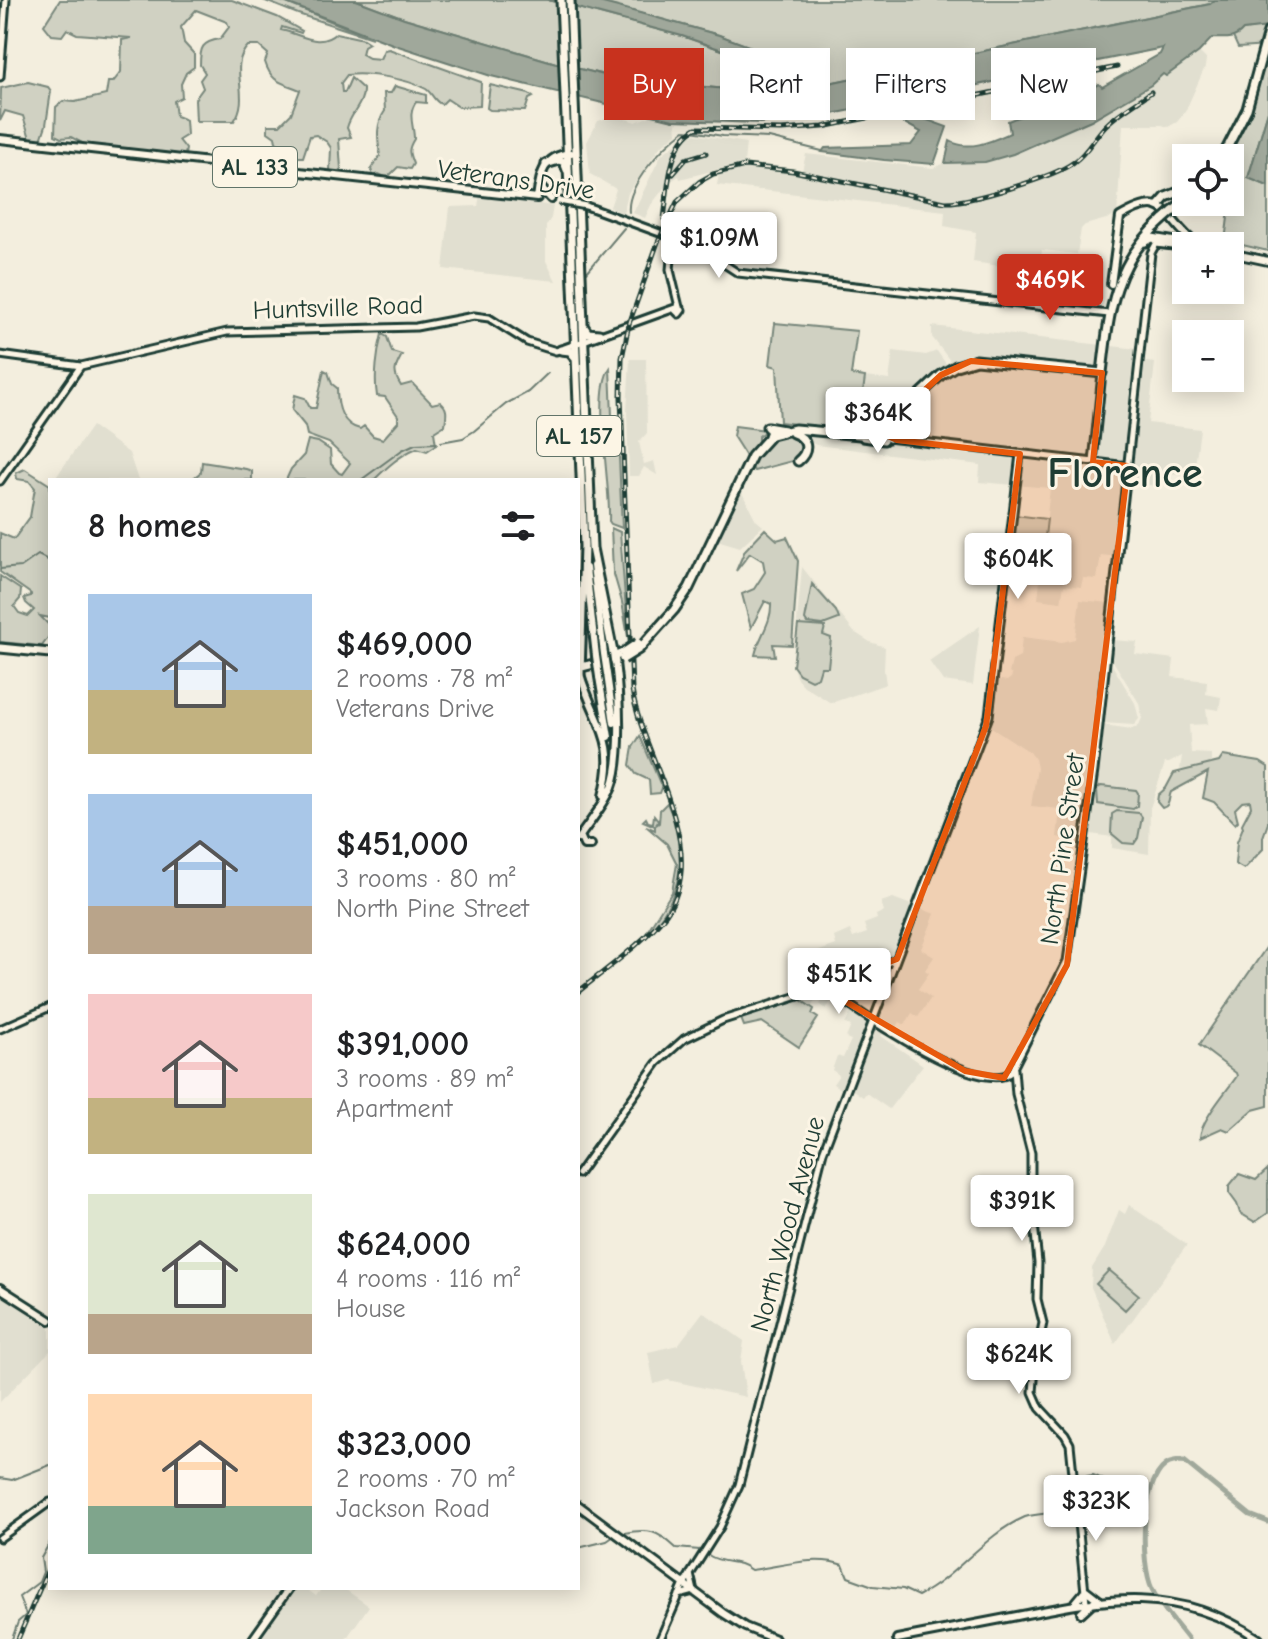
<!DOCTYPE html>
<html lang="en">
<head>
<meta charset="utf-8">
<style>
  :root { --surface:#fff; --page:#f6f6f6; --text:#202124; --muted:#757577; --accent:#c8321e }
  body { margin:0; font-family:"Comic Neue",sans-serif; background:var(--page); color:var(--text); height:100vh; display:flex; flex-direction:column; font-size:30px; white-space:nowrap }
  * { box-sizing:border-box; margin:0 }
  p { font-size:26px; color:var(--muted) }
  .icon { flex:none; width:44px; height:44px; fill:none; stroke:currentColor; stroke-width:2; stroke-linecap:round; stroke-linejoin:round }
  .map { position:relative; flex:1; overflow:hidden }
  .sheet { position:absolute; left:48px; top:478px; width:532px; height:1112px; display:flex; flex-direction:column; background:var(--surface); border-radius:0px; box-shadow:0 4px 20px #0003 }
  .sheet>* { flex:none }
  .banner { position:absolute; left:604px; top:48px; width:544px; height:72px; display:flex; gap:16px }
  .tools { position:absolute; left:1172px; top:144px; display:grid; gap:16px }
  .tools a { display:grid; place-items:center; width:72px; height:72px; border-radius:0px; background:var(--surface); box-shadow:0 4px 20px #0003; font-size:40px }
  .price { position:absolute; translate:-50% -68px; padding:0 18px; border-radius:8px; background:#fff; color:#222; font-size:26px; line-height:52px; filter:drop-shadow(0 2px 4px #0008) }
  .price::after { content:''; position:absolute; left:50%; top:48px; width:24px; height:18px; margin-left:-12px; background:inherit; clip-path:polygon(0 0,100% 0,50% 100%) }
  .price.current { background:var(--accent); color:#fff }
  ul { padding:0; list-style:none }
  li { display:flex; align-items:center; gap:24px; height:200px; padding:0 40px }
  li span { display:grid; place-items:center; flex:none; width:224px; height:160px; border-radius:0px; color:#555 }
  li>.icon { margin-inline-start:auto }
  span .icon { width:96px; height:96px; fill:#fffc; stroke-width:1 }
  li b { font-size:34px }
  h2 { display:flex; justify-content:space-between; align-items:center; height:96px; padding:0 40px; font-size:34px }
  .pill { padding:0 28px; border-radius:0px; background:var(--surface); box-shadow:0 4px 20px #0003; font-size:28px; line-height:72px }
  .pill.current { background:var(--accent); color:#fff }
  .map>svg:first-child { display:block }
  .built { fill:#e1dfd0 }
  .green { fill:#d0d1c2; stroke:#78877b; stroke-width:2 }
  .water { fill:#a0a89b; stroke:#6c7d72; stroke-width:2 }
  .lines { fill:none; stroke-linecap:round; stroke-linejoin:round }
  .stream { stroke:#6c7d72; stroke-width:2 }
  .river { stroke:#a0a89b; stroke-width:5 }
  .secondary-casing { stroke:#1f3d34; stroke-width:11 }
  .primary-casing { stroke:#1f3d34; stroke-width:12 }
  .trunk-casing { stroke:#1f3d34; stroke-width:13 }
  .secondary { stroke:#fcf5e5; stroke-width:5 }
  .primary { stroke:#fcf5e5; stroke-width:6 }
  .trunk { stroke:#fcf5e5; stroke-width:7 }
  .rail-casing { stroke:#1f3d34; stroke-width:5 }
  .rail { stroke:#fcf5e5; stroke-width:2; stroke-dasharray:6; stroke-linecap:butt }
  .secondary-bridge-casing { stroke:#1f3d34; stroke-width:11; stroke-linecap:butt }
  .primary-bridge-casing { stroke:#1f3d34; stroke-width:12; stroke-linecap:butt }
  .trunk-bridge-casing { stroke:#1f3d34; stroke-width:13; stroke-linecap:butt }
  .secondary-bridge { stroke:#fcf5e5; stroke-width:5 }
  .primary-bridge { stroke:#fcf5e5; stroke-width:6 }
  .trunk-bridge { stroke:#fcf5e5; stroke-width:7 }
  .marked { fill:#e8590c; fill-opacity:0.2; stroke:#e8590c; stroke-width:6; stroke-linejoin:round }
  .labels { text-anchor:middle; stroke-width:6; stroke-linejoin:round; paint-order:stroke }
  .shield { fill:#fcf5e5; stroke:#617469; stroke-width:2 }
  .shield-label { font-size:24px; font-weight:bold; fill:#1f3d34 }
  .street-label { font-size:26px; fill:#1f3d34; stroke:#fcf5e5 }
  .town-label { font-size:42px; font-weight:bold; fill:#1f3d34; stroke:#fcf5e5 }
</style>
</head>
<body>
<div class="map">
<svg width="1268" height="1639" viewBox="0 0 1268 1639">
  <rect width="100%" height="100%" fill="#f3eede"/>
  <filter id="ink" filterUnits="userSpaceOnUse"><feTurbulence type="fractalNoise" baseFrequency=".0125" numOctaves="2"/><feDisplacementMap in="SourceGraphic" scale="16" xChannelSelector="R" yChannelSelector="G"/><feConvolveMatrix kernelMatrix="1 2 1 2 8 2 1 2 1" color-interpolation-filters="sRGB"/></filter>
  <g filter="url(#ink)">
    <path class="built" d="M1199 52 1206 59 1205 67 1185 112 1177 122 1168 127 1162 125H1123L1117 216 1085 225 1081 229 1077 254 1042 250 1039 272 973 262 976 232 944 226 945 211 717 185 719 173 745 167 801 175 806 154 933 168 945 163 996 159 1033 147 1091 120 1163 74 1166 75Z
      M616 116 636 122 651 116 676 122 677 133 660 147 628 193 623 213 610 207 616 189 590 174 587 142 598 121Z
      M694 134 746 143 744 163 680 179 679 176 668 183 651 205 645 218 633 213 661 155 683 138Z
      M480 195 553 206 551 218 546 226V261L556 281 443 269 450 207 478 206Z
      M932 326 1138 349 1137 361 1155 363 1148 423 1200 429 1194 474 1159 473 1157 486 1126 482 1119 557 1101 555 1097 579 1083 578 1081 587 1064 585 1061 602 1038 599 1050 488 979 482 980 465 816 445 808 441V434L882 442 888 430 907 411 937 383 957 370 932 337Z
      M893 351 926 355 937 351 946 364V368L899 408 885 407 886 397H872L871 408 875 409 873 422 865 421 867 409 861 408 865 377 889 380Z
      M630 359H646L647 433 639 442 644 464 654 461 657 475 644 467 639 476H629L627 411Z
      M92 426 129 453 138 480H54Z
      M741 491 756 520 763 526 740 547 717 540Z
      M802 567 854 632 870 642 885 647 884 670 886 684 831 703 804 686 796 677 793 666Z
      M1080 600 1110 603 1096 724 1132 729 1139 725 1142 718 1139 703 1110 656 1112 640 1137 642 1135 654 1174 659 1172 677 1207 681 1206 694 1221 697 1219 710 1206 708 1208 724 1189 725 1191 753 1211 754V766L1187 771 1180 769 1182 756 1169 763H1165L1150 808 1149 854 1112 848V837L1084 833 1081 841 1057 837 1060 809 1031 806 1037 768 1035 759 1030 752 988 725 996 679 1007 681 1011 678 1012 675 1009 673 1012 661 1020 657 1022 637 1062 642 1075 639Z
      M980 626 973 685 943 681 929 661Z
      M1108 664 1112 665 1135 703 1139 719 1134 725 1102 723Z
      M893 898 935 914 921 949 934 957 925 970 929 973 918 989 931 998 918 1017 912 1013 905 1025 900 1022 894 1031 887 1027 881 1036 923 1065 889 1109 866 1093 863 1097 850 1088 866 1046 863 1044 844 1091 833 1084 839 1075 832 1070 837 1056 843 1058 851 1040 846 1038 851 1026 845 1024 854 1007 836 994 826 1009 820 1004 823 999 819 996 811 1007 799 998 816 991 803 957 836 945 834 937 850 930 853 938 867 933 864 924 877 919 876 915 884 911 881 902Z
      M1129 1205 1187 1245 1115 1344 1091 1287 1092 1268 1105 1247 1119 1210 1125 1214Z
      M4 1294 50 1324V1351L0 1402V1300Z
      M703 1312 744 1341 741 1361 746 1397 668 1380 654 1384 648 1352 678 1345Z
      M294 1588H305L316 1596 322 1588H343L369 1606 346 1639H258Z"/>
    <path class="green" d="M60 0H232L277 17 302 31 301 33 282 27 281 30C301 34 319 49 336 33L363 39 369 43 364 46 362 54 369 58 380 59 384 50 389 49 481 82 480 106 459 107 447 99 442 104 439 103C433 99 431 92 426 89 408 79 367 72 347 75L341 83 342 92H345L351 78 363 89C364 104 350 114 347 128L351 137 339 139 341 169 336 174 330 171 331 148 327 142 316 135 310 136 303 157H298L276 142 275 137 268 132V125H280L291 114 300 90C282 82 272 84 265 62L268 54 259 46H248C227 67 252 96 234 121H196L195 99 203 88 200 80 205 73 200 65C200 47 202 42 220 39L229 27 227 22 196 10 181 27 184 43 194 54V67L186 73 181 84 182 97 174 101 176 116 186 120 187 135 179 140 186 149 185 155 84 144 71 137 61 138 55 135 56 107 63 101 75 102 106 95 108 82H113L121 72 122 40 131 38 77 34 67 29 62 36 52 35 44 25Z
      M263 0H279L372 38 298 14Z
      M356 0H548L682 36 803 78 827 76 719 35 591 0H1215L1210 4 824 84 748 91 620 79 556 63 404 18Z
      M1267 26 1268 46 1238 48 1233 37 1243 30Z
      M1268 53V111L1248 178 1268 186V251L1225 241 1230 202V158H1227L1252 108Z
      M28 82 48 87 51 91 46 125 41 140 30 138 23 116 5 111 0 121 1 88Z
      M490 85 529 94 533 97 529 99 525 111 490 110 487 108Z
      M395 86 426 95V103L416 102C407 115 414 125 414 139 407 150 409 153 413 164L410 169 398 167 387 178 379 174 373 176 371 169 380 156C378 140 375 125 385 111L384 93H391Z
      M775 323 857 331 851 375 865 377 861 408 867 409 864 433 780 422 777 367 770 365Z
      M382 334 387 337 392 352 402 355C395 368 392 372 401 386L412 383 432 404 440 402C449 408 446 416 445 425L434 432 436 445 427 451 417 448C400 455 387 467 374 480H286L291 469 304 455 308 440 318 442 330 450 331 464 339 473 342 474 350 463 329 443 307 435 305 426 292 410 295 395 305 398 310 408H316L324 370 328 372 332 384 337 388C337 406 342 425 360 429L364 426 373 436 383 439 398 422V416L385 397 377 396C374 378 377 352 382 334Z
      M610 368 613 440 619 456 622 528 611 524 609 521C611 485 592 393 610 368Z
      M735 426 766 430 758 437V441L747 458 733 436Z
      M795 435 805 447 796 460 754 471 751 466C759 447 774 434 795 435Z
      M202 462 246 469 252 471V480H191L201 472Z
      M25 469 50 485V618L40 616 50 626V635L42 646 0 642V576L21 590 20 599 14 606 19 613 28 616 34 610 26 603 24 598 31 596V594L0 572V533L14 539 30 517 35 488 29 481 17 479 16 473Z
      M1015 515 1047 519 1044 545 1012 541Z
      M611 528 620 532 628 637 622 602 613 571Z
      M765 529 777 540 787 537 798 561 792 645 773 644 775 656 755 655C759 636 772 623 771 604L765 601 751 628 742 594 754 589 765 572 763 561 750 553 736 571 745 550Z
      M812 584 836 611 839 619 823 625 807 623 805 620Z
      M798 625 825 627 823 635 831 638 828 667H821L818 677 811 680 799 674 793 666Z
      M640 736 662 788 660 793 650 794 649 780 636 774 630 765 633 747Z
      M1223 756 1260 762 1268 767V823L1263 837V849L1244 869 1235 864 1237 842 1243 827 1242 824 1251 807 1250 801 1242 802 1235 809 1238 821 1235 824 1214 802 1203 798 1208 772 1171 792C1168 798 1171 806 1162 808L1157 802 1158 795 1166 788 1174 773 1219 762Z
      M1101 786 1136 790 1138 793 1137 806 1133 809 1098 804 1097 789Z
      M667 803C690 849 683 900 645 935L672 892 677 864 667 844 646 826 655 830V826L643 821 646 818 648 822 653 823 654 815 658 820 656 825 659 823 660 810Z
      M1117 811 1139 813 1142 817 1138 838 1134 844 1123 843 1111 833 1112 814Z
      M1268 945V1106L1253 1110 1229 1131 1222 1128 1200 1138C1200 1121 1227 1091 1237 1076L1236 1073 1199 1045Z
      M798 998 814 1009 812 1014 818 1018 799 1047 762 1022 744 1026 740 1016Z
      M1268 1169V1213L1255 1222 1240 1213 1237 1204 1229 1193V1186L1239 1174 1256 1180Z
      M1109 1270 1139 1295 1125 1310 1096 1284Z"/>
    <path class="water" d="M279 0H356L404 18 556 63 620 79 748 91 824 84 1210 4 1215 0H1268V27L1243 30C1234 41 1223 38 1212 38L1199 52 1166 76 1163 74 1151 85 1091 120 1013 154 985 162 945 163 950 141C969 152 992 141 1010 133L1008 121 1051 104H1059L1099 84 1102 87 1160 54 1163 48 817 117 760 123 673 120 491 76 395 45Z
      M548 0H591L622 8 719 35 824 74 826 77 803 78 682 36Z
      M1268 111V186L1248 178Z
      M919 117 947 127 934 164 884 160 822 152 825 148 911 145 921 132 897 119Z"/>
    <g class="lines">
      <path class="stream" d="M629 212C626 185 664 145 685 130L723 136 769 138 822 151
        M587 272 624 228
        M441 442 463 438 474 431 506 404 528 392 548 373
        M361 480 402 450 415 444 437 443
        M0 569 21 567 38 555 50 561
        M0 1478 12 1480 50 1465
        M624 1533C649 1528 658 1531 676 1548L700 1550
        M578 1548 607 1541 614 1536
        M708 1555C726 1566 736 1558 751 1570 779 1567 815 1554 843 1565L848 1577 873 1586 903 1589 918 1596C958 1576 983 1535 1025 1517 1034 1514 1042 1514 1050 1513L1071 1479 1093 1475C1114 1483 1126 1499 1150 1495
        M12 1639 18 1622 26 1615 19 1597 39 1582 43 1572 41 1558 50 1542"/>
      <path class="river" d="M1188 1639C1175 1622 1161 1608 1152 1589 1140 1563 1140 1483 1166 1465 1170 1462 1179 1461 1184 1461L1250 1515 1268 1522"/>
      <g class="secondary-casing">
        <path id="secondary" d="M0 77 6 0
          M586 206 698 247 738 273 1109 314
          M673 237 670 270 679 307
          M678 307 682 310 679 314 675 310Z
          M0 355 81 366 227 332 416 327 474 316 489 318 527 342 556 351 675 308
          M871 436 1128 466
          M863 438 884 441
          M1093 462 1102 373
          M0 481 80 367
          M831 984 838 997C866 1017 982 1097 1011 1072L1067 961 1094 771 1151 253 1156 244 1173 246 1181 243
          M0 1029 50 1007
          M1014 1069 1016 1094 1031 1153V1194L1038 1263 1037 1299 1043 1323 1036 1356 1033 1392 1040 1408 1065 1435 1070 1444 1086 1602
          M578 1174 657 1063 684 1039 723 1020 814 991 895 960
          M0 1538 50 1502
          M679 1595 694 1591 690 1574
          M660 1639 684 1584 720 1527 739 1485 823 1152 989 716 1020 454"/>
      </g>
      <g class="primary-casing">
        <path id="primary" d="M0 139 537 198C540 174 543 156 571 153
          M541 188 551 199
          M1230 253 1268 261
          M1111 284 1120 217C1170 187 1162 220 1199 246
          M593 566 604 654
          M586 568 596 656
          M580 674C595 725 619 738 603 796
          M607 674 614 723
          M599 677 609 737
          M581 838 584 845H591
          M578 839C589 823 604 805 612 787 623 759 619 693 615 662
          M0 1288 50 1320
          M578 1505 723 1613 745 1627 775 1639
          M1076 1602 1086 1590 1099 1600
          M1081 1613 1093 1602
          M253 1639 289 1588
          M897 1639C937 1631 977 1624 1017 1616 1107 1598 1177 1584 1259 1639"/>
      </g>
      <g class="trunk-casing">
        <path id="trunk" d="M561 0 584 546 580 674
          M570 0 592 548 615 662
          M1222 158 1247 109 1268 32
          M546 164 559 160 564 162 567 170
          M1159 205 1166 197 1186 189
          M1172 212 1186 200
          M1145 242 1152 238 1182 243
          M584 327 588 333 599 334
          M561 350 570 351 575 357
          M1102 373C1109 311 1114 262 1164 219
          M887 425 886 432 889 438
          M793 433C808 438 810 451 798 461
          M769 436 771 431 767 427 784 430
          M0 648 50 653
          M639 649 674 610 689 588 752 456 771 435 795 429 871 436 883 429 941 375 956 366 976 360 1102 373
          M578 668 601 662 623 653"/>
      </g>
      <use href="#secondary" class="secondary"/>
      <use href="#primary" class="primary"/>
      <use href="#trunk" class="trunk"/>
      <g class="rail-casing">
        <path id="rail" d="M673 174 686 159 706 153
          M664 219C668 191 668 143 696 128L781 130 823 127 1117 67
          M578 992C607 968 643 944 666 914 712 851 642 756 632 690L621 397 622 358 629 324 658 242 677 202 699 182 713 174 745 166 793 171 945 202C968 203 1055 177 1074 162 1087 153 1095 136 1106 125 1119 112 1136 103 1151 92
          M18 1639 50 1565"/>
      </g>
      <use href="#rail" class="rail"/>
      <g class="secondary-bridge-casing">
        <path id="secondary-bridge" d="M559 201 586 206"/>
      </g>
      <g class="primary-bridge-casing">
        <path id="primary-bridge" d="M604 654 607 674
          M596 656 599 677"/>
      </g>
      <g class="trunk-bridge-casing">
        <path id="trunk-bridge" d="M1164 219 1172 212
          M623 653 638 643
          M623 659 639 649"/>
      </g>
      <use href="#secondary-bridge" class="secondary-bridge"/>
      <use href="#primary-bridge" class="primary-bridge"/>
      <use href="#trunk-bridge" class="trunk-bridge"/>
    </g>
  </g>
  <path class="marked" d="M971 361 1102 373 1093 462 1128 466 1067 965 1004 1078 965 1071 836 996 831 984 897 959 986 726 1020 454 897 440 888 436 887 425 941 375Z"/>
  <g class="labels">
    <g class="shield">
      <rect x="213" y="147" width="84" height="40" rx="6"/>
      <rect x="537" y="416" width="84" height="40" rx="6"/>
    </g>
    <g class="shield-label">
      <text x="255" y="175">AL 133</text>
      <text x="579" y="444">AL 157</text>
    </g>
    <g class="street-label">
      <text transform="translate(516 179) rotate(8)" y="9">Veterans Drive</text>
      <text transform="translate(338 307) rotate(-2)" y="9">Huntsville Road</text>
      <text transform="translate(1062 849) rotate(-82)" y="9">North Pine Street</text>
      <text transform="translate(787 1224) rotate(-75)" y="9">North Wood Avenue</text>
    </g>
    <g class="town-label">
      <text x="1125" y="487">Florence</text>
    </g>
  </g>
</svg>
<div class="tools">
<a><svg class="icon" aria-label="locate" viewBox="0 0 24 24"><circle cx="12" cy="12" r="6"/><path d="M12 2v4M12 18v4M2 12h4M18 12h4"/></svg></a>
<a>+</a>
<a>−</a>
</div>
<b class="price" style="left:719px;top:280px">$1.09M</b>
<b class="price current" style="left:1050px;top:322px">$469K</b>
<b class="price" style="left:878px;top:455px">$364K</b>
<b class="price" style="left:1018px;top:601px">$604K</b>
<b class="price" style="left:839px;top:1016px">$451K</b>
<b class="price" style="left:1022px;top:1243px">$391K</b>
<b class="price" style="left:1019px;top:1396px">$624K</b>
<b class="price" style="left:1096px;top:1543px">$323K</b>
<div class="banner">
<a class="pill current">Buy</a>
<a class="pill">Rent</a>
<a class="pill">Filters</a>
<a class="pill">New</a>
</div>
<section class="sheet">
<h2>8 homes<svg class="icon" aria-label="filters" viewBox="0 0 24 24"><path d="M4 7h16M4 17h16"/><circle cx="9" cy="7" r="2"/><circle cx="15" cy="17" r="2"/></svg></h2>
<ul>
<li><span style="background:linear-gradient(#a9c7e8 60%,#c2b280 0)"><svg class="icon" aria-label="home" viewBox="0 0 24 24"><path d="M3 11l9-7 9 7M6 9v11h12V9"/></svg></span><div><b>$469,000</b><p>2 rooms · 78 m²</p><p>Veterans Drive</p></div></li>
<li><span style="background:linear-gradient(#a9c7e8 70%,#b9a48a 0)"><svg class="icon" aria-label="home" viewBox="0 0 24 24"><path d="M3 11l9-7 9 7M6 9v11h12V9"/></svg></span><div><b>$451,000</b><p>3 rooms · 80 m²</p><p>North Pine Street</p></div></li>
<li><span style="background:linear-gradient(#f6c9c9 65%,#c2b280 0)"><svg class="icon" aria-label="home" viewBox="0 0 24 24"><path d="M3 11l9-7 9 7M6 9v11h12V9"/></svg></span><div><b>$391,000</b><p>3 rooms · 89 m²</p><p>Apartment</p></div></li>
<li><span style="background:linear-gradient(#dfe7d0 75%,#b9a48a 0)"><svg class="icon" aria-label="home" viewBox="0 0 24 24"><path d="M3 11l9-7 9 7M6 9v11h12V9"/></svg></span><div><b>$624,000</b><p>4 rooms · 116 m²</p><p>House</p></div></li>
<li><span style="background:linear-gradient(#ffd9b3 70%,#7fa58c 0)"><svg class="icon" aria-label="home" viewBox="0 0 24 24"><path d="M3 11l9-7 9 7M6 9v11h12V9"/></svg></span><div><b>$323,000</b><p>2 rooms · 70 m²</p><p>Jackson Road</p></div></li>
</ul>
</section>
</div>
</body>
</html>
